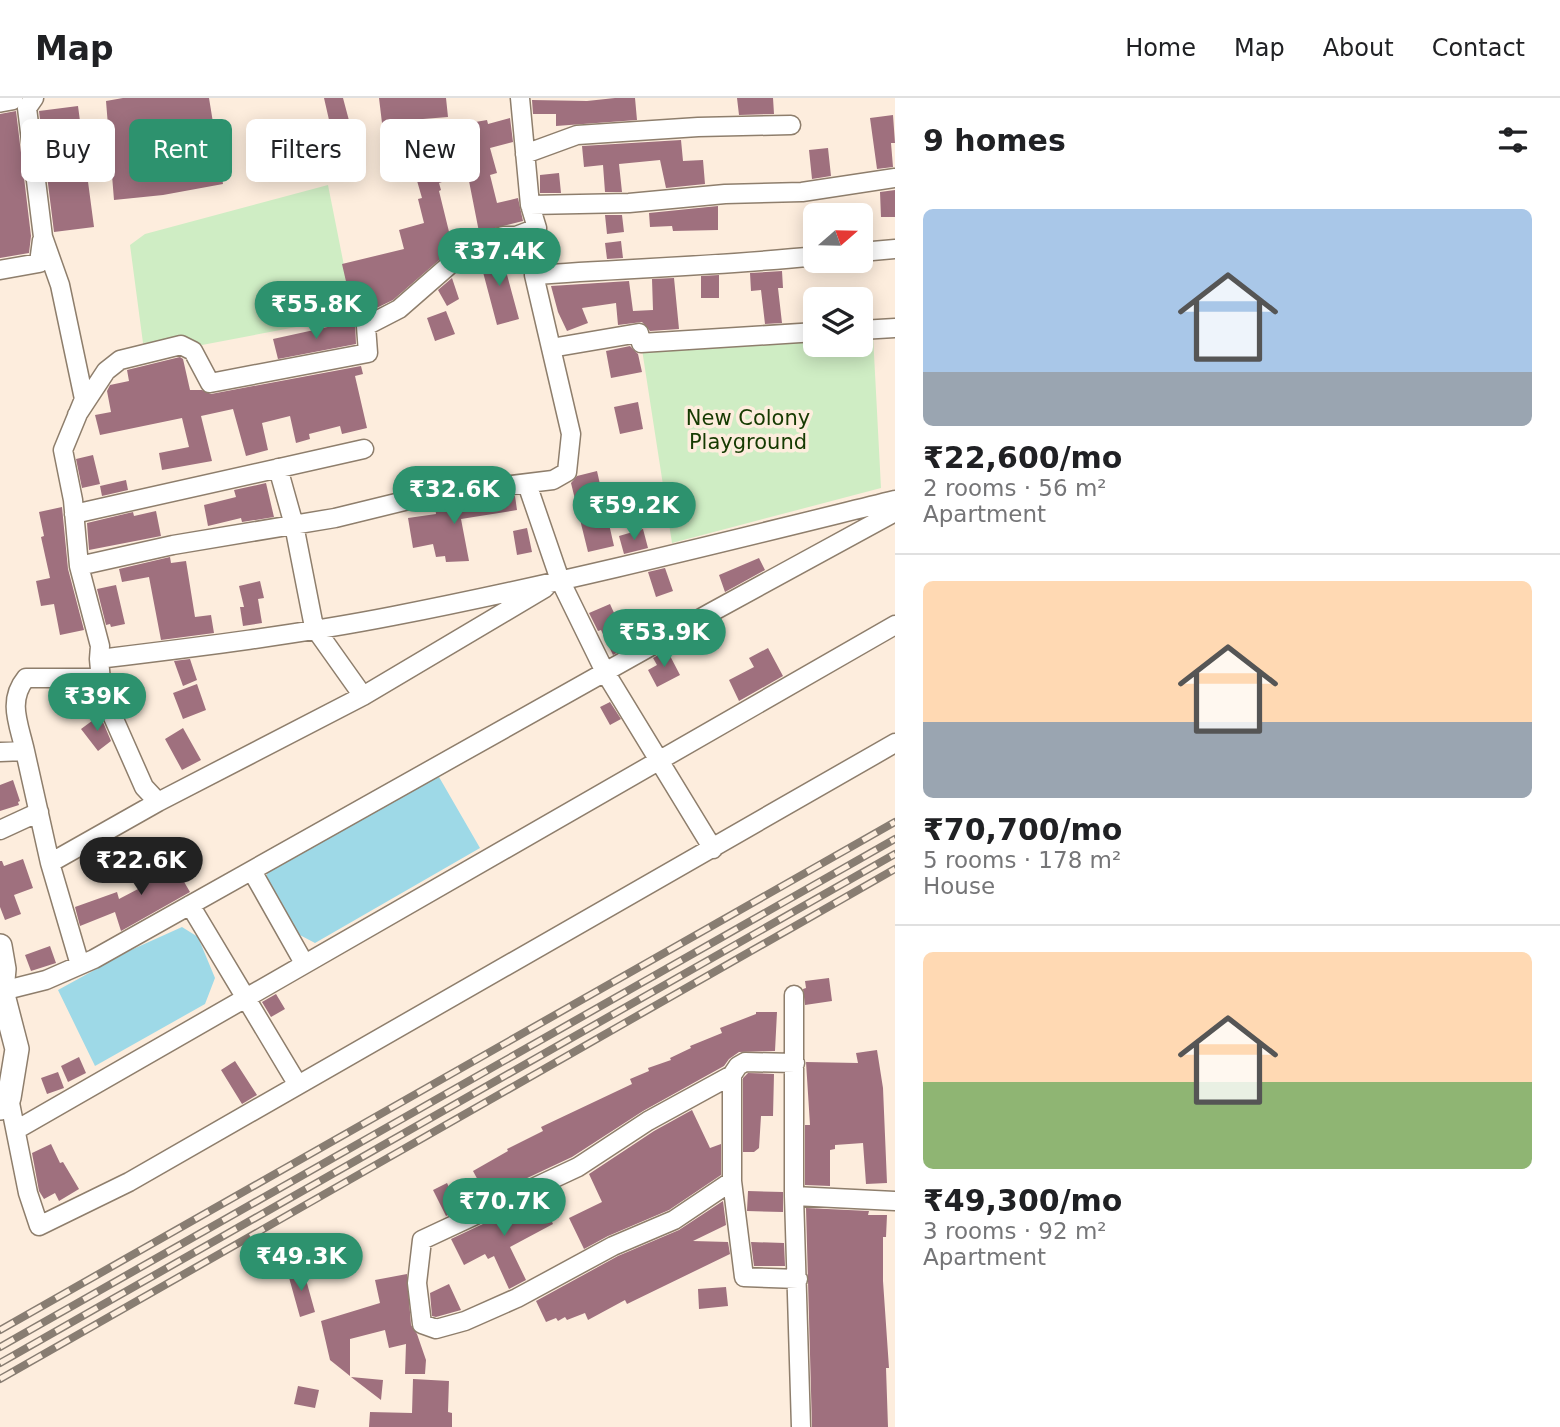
<!DOCTYPE html>
<html lang="en">
<head>
<meta charset="utf-8">
<style>
  :root { --surface:#fff; --page:#f6f6f6; --text:#202124; --muted:#757577; --line:#e0e0e0; --accent:#2d926e }
  body { margin:0; font-family:"DejaVu Sans",sans-serif; background:var(--page); color:var(--text); height:100vh; display:flex; flex-direction:column; font-size:26px; white-space:nowrap }
  * { box-sizing:border-box; margin:0 }
  p { font-size:23px; color:var(--muted) }
  .icon { flex:none; width:38px; height:38px; fill:none; stroke:currentColor; stroke-width:2; stroke-linecap:round; stroke-linejoin:round }
  .map { position:relative; flex:1; overflow:hidden }
  .drawer { display:flex; flex-direction:column; background:var(--surface); width:665px }
  .drawer>* { flex:none }
  .banner { position:absolute; left:21px; top:21px; width:665px; height:63px; display:flex; gap:14px }
  .needle { width:46px; rotate:70deg }
  .buttons { position:absolute; left:803px; top:105px; display:grid; gap:14px }
  .buttons a { display:grid; place-items:center; width:70px; height:70px; border-radius:10px; background:var(--surface); box-shadow:0 4px 18px #0003; font-size:35px }
  .price { position:absolute; translate:-50% -60px; padding:0 16px; border-radius:24px; background:var(--accent); color:#fff; font-size:23px; line-height:46px; filter:drop-shadow(0 2px 4px #0008) }
  .price::after { content:''; position:absolute; left:50%; top:42px; width:21px; height:16px; margin-left:-10px; background:inherit; clip-path:polygon(0 0,100% 0,50% 100%) }
  .price.current { background:#222; color:#fff }
  ul { padding:0; list-style:none }
  li { display:grid; align-content:center; gap:14px; height:371px; padding:0 28px }
  li+li { border-top:2px solid var(--line) }
  li span { display:grid; place-items:center; height:217px; border-radius:10px; color:#555 }
  li>.icon { margin-inline-start:auto }
  span .icon { width:126px; height:126px; fill:#fffc; stroke-width:1 }
  li b { font-size:30px }
  h2 { display:flex; justify-content:space-between; align-items:center; height:84px; padding:0 28px; font-size:30px }
  .pill { padding:0 24px; border-radius:10px; background:var(--surface); box-shadow:0 4px 18px #0003; font-size:24px; line-height:63px }
  .pill.current { background:var(--accent); color:#fff }
  header { display:flex; align-items:center; gap:42px; box-sizing:border-box; height:98px; padding:0 35px; background:var(--surface); border-bottom:2px solid var(--line) }
  header strong { font-size:33px }
  nav { display:flex; gap:38px; margin-inline-start:auto; font-size:24px }
  main { display:flex; flex:1; min-height:0 }
  .map>svg:first-child { display:block }
  .green { fill:#cfedc4 }
  .water { fill:#9ed9e7 }
  .building { fill:#9f707e }
  .lines { fill:none; stroke-linecap:round; stroke-linejoin:round }
  .minor-casing { stroke:#8e7e6c; stroke-width:21 }
  .tertiary-casing { stroke:#8e7e6c; stroke-width:26 }
  .minor { stroke:#fff; stroke-width:18 }
  .tertiary { stroke:#fff; stroke-width:23 }
  .rail-casing { stroke:#887d72; stroke-width:8 }
  .rail { stroke:#fdeddd; stroke-width:5; stroke-dasharray:16; stroke-linecap:butt }
  .labels { text-anchor:middle; stroke-width:7; stroke-linejoin:round; paint-order:stroke }
  .park-label { font-size:21px; fill:#153a01; stroke:#fdeddd }
</style>
</head>
<body>
<header>
<strong>Map</strong>
<nav><a>Home</a><a>Map</a><a>About</a><a>Contact</a></nav>
</header>
<main>
<div class="map">
<svg width="895" height="1329" viewBox="0 0 895 1329">
  <rect width="100%" height="100%" fill="#fdeddd"/>
  <path class="green" d="M328 87 354 218 202 247 184 240 143 245 130 147 145 136Z
    M873 237 881 390 672 445 641 245 815 239 816 247H861V238Z"/>
  <path class="water" d="M439 679 480 750 315 845 296 835 266 784 267 775 429 681Z
    M182 829 198 839 215 880 205 906 95 968 58 892 131 852Z"/>
  <path class="building" d="M123 0H209L223 86 163 97 114 102 106 3Z
    M324 0H343L351 30 332 35Z
    M379 0H446L448 19 423 21 442 84 439 85 441 92 439 93 453 150 393 202 366 215 354 218 342 166 404 151 399 132 424 125 418 101 422 100 400 24 382 25Z
    M615 0H635L637 22 556 28V16H533L532 2 587 3Z
    M737 0H773L774 16 739 17Z
    M78 8 94 129 54 134 39 13Z
    M16 13 31 138 29 155 0 160V16Z
    M893 17 895 45H891L893 69 877 71 870 20Z
    M510 20 513 44 490 50 497 75 490 77 497 105 518 100 523 123 479 134 458 27 487 22 488 26Z
    M681 42 683 63 703 62 705 86 666 90 660 62 619 66 622 94H605L603 67 584 69 582 48Z
    M828 50 831 78 812 81 809 52Z
    M559 75 561 95H540V77Z
    M895 92V119H881L880 94Z
    M718 108V132L673 133 672 128 650 129 649 115Z
    M605 117H622L624 134 607 136Z
    M621 143 623 160 607 161 605 145Z
    M500 151 519 221 497 227 479 159Z
    M782 173 783 190H778L782 225 765 226 761 192 751 193 750 175Z
    M719 177V200H701V178Z
    M452 180 459 201 447 208 438 192Z
    M674 180 679 231 650 233 642 224 618 227 616 205 582 210 588 225 567 233 558 214 551 188 629 183 633 213 653 212 652 181Z
    M446 213 455 236 435 243 427 220Z
    M355 223 356 246 278 261 273 241Z
    M630 248 638 256 642 274 611 280 606 253Z
    M180 259 183 261 190 292H202L211 296 361 268 363 276 355 278 367 330 342 336 340 328 309 336 310 341 296 345 290 318 262 325 268 352 246 358 233 311 201 318 212 363 162 372 159 355 189 349 182 320 100 337 95 317 111 314 107 293 110 287 129 283 127 272Z
    M638 304 643 331 620 336 614 309Z
    M93 357 100 386 82 390 76 361Z
    M597 373 614 448 588 454 571 385 577 378Z
    M126 382 128 392 102 398 100 388Z
    M266 385 274 419 242 424 241 420 208 428 204 407 236 399 234 392Z
    M515 398 517 412 461 421 469 463 446 464 445 458 436 459 433 446 413 450 408 420 436 416 435 408Z
    M62 409 68 471 84 532 60 537 54 506 41 508 36 483 50 480 41 439 44 438 39 414Z
    M156 413 161 438 89 452 87 425 133 414 134 418Z
    M527 430 532 454 517 457 513 433Z
    M643 431 648 450 624 456 619 438Z
    M170 459 171 465 186 463 195 519 211 517 214 535 161 542 149 479 122 484 119 471Z
    M759 460 765 472 725 494 719 477Z
    M665 470 673 493 656 499 648 474Z
    M260 483 264 500 258 501 262 525 243 528 240 509H244L239 488Z
    M116 487 125 526 111 529 110 526 106 527 97 491Z
    M610 506 629 548 613 557 601 532 598 533 589 515Z
    M768 550 783 578 739 603 729 582 754 569 749 560Z
    M667 552 680 577 657 589 648 572 657 567 653 560Z
    M190 561 197 582 183 588 174 563Z
    M197 586 206 612 183 621 173 595Z
    M610 604 621 621 610 627 600 609Z
    M100 617 111 643 98 653 81 631Z
    M183 630 201 662 182 672 165 641Z
    M13 682 20 703 18 704 19 707 0 713V687Z
    M180 755 192 776 183 782 190 794 121 833 115 814 80 828 75 809 117 794 119 801 161 779 156 770Z
    M23 761 33 790 14 797 21 816 5 822 0 809V763H2L4 768Z
    M50 848 56 865 31 873 25 857Z
    M829 880 832 903 805 907 803 891 806 890 805 883Z
    M276 896 285 911 271 919 262 904Z
    M756 914H777L775 953 739 954 729 961 724 968 643 1013 572 1059 487 1099 473 1073 508 1053 507 1051 543 1033 541 1029 632 986 630 981 649 973 648 970 671 962 670 960 691 950 690 948 722 935 720 930 756 916Z
    M877 952 883 990 887 1085 866 1086 863 1045 835 1047V1051L830 1052V1088L805 1087V1027H810L806 964 858 965 856 955Z
    M79 959 86 975 68 984 61 968Z
    M235 963 257 997 242 1006 221 972Z
    M58 974 64 990 47 996 41 980Z
    M748 975 774 976 773 1018H761L759 1050 754 1054H743V980Z
    M692 1012 710 1050 721 1046V1077L669 1112 608 1138 584 1151 569 1120 602 1104 589 1076 654 1033Z
    M51 1046 60 1065 63 1064 79 1091 59 1103 55 1095 44 1101 39 1093 32 1055Z
    M447 1085 460 1112 446 1118 433 1092Z
    M748 1093 783 1094V1114L747 1113Z
    M540 1099 553 1126 510 1149 526 1182 509 1191 494 1158 488 1161 485 1156 464 1167 451 1141Z
    M723 1103 726 1127 693 1143 728 1144 730 1156 627 1206 625 1202 588 1222 585 1215 567 1222 565 1219 558 1223 556 1220 546 1224 536 1203 618 1158 679 1132Z
    M806 1110 869 1113 868 1117H887L886 1139H883V1183L889 1270H886L888 1329H812Z
    M751 1144 784 1145 785 1168H754Z
    M303 1171 315 1214 300 1219 288 1176Z
    M407 1176 411 1227 417 1236 426 1262 425 1276H405L406 1246 389 1250 385 1232 350 1241V1278L330 1262 321 1223 380 1205 375 1182Z
    M449 1186 461 1212 436 1219 432 1218 430 1195Z
    M726 1189 728 1208 699 1211 698 1191Z
    M351 1279 383 1282 381 1302Z
    M413 1281 449 1283 448 1314 452 1315V1329H369L370 1314 412 1315Z
    M298 1288 319 1292 315 1310 294 1306Z"/>
  <g class="lines">
    <g class="minor-casing">
      <path id="minor" d="M34 0 27 10 43 139 60 187 84 301 63 352 73 402 79 468
        M525 56 577 37 698 29 791 27
        M530 107 629 105 725 96 802 94 895 80
        M861 154 895 151
        M0 172 39 165 42 142
        M534 177C628 170 722 168 816 158
        M861 232 895 230
        M551 250 639 235 641 245 816 234
        M77 317 106 273 120 262 181 247 193 253 210 285 368 255 366 228 399 211 454 163 478 146 503 138H516L537 130
        M278 370 294 427 314 529 363 598
        M527 386 560 482 605 574 713 751
        M74 416 364 351
        M99 561C197 549 296 537 393 518 562 485 728 443 895 402
        M25 653C19 626 7 603 26 580H100
        M0 654 25 653 50 765
        M158 704 363 598 545 490
        M0 732 39 714
        M252 773 304 865
        M190 807 298 987
        M80 867 50 765 158 704 144 689 102 594 99 561 100 548 79 468 173 447 335 420 429 397 553 382 567 374 571 336 534 177 537 130 530 107 520 0
        M2 893 46 882 94 861 710 515 895 414
        M794 897V1098L895 1103
        M795 965 745 964 738 968 732 977V1083L744 1179 798 1181
        M9 1000 28 1095 39 1128 129 1084 895 645
        M16 1032 895 527
        M732 1083 674 1122 613 1148 517 1200 465 1223 436 1231 422 1226 417 1185 422 1142 578 1069 648 1023 732 977
        M794 1098 801 1329"/>
    </g>
    <g class="tertiary-casing">
      <path id="tertiary" d="M0 2 11 0
        M0 848 4 871 2 893 17 951 9 1000 0 1010"/>
    </g>
    <use href="#minor" class="minor"/>
    <use href="#tertiary" class="tertiary"/>
    <g class="rail-casing">
      <path id="rail" d="M0 1232 895 724
        M0 1249 895 741
        M0 1265 895 756
        M0 1281 895 771"/>
    </g>
    <use href="#rail" class="rail"/>
  </g>
  <g class="labels">
    <g class="park-label">
      <text x="748" y="327">New Colony<tspan x="748" dy="24">Playground</tspan></text>
    </g>
  </g>
</svg>
<div class="buttons">
<a><svg class="needle" viewBox="-14 -14 28 28"><path d="M0-13l5 13h-10z" fill="#e53935"/><path d="M0 13l5-13h-10z" fill="#757577"/></svg></a>
<a><svg class="icon" aria-label="layers" viewBox="0 0 24 24"><path d="M12 4l9 5-9 5-9-5zM3 14l9 5 9-5"/></svg></a>
</div>
<b class="price" style="left:499px;top:190px">₹37.4K</b>
<b class="price" style="left:316px;top:243px">₹55.8K</b>
<b class="price" style="left:454px;top:428px">₹32.6K</b>
<b class="price" style="left:634px;top:444px">₹59.2K</b>
<b class="price" style="left:664px;top:571px">₹53.9K</b>
<b class="price" style="left:97px;top:635px">₹39K</b>
<b class="price current" style="left:141px;top:799px">₹22.6K</b>
<b class="price" style="left:504px;top:1140px">₹70.7K</b>
<b class="price" style="left:301px;top:1195px">₹49.3K</b>
<div class="banner">
<a class="pill">Buy</a>
<a class="pill current">Rent</a>
<a class="pill">Filters</a>
<a class="pill">New</a>
</div>
</div>
<section class="drawer">
<h2>9 homes<svg class="icon" aria-label="filters" viewBox="0 0 24 24"><path d="M4 7h16M4 17h16"/><circle cx="9" cy="7" r="2"/><circle cx="15" cy="17" r="2"/></svg></h2>
<ul>
<li><span style="background:linear-gradient(#a9c7e8 75%,#9aa5b1 0)"><svg class="icon" aria-label="home" viewBox="0 0 24 24"><path d="M3 11l9-7 9 7M6 9v11h12V9"/></svg></span><div><b>₹22,600/mo</b><p>2 rooms · 56 m²</p><p>Apartment</p></div></li>
<li><span style="background:linear-gradient(#ffd9b3 65%,#9aa5b1 0)"><svg class="icon" aria-label="home" viewBox="0 0 24 24"><path d="M3 11l9-7 9 7M6 9v11h12V9"/></svg></span><div><b>₹70,700/mo</b><p>5 rooms · 178 m²</p><p>House</p></div></li>
<li><span style="background:linear-gradient(#ffd9b3 60%,#8fb573 0)"><svg class="icon" aria-label="home" viewBox="0 0 24 24"><path d="M3 11l9-7 9 7M6 9v11h12V9"/></svg></span><div><b>₹49,300/mo</b><p>3 rooms · 92 m²</p><p>Apartment</p></div></li>
</ul>
</section>
</main>
</body>
</html>
